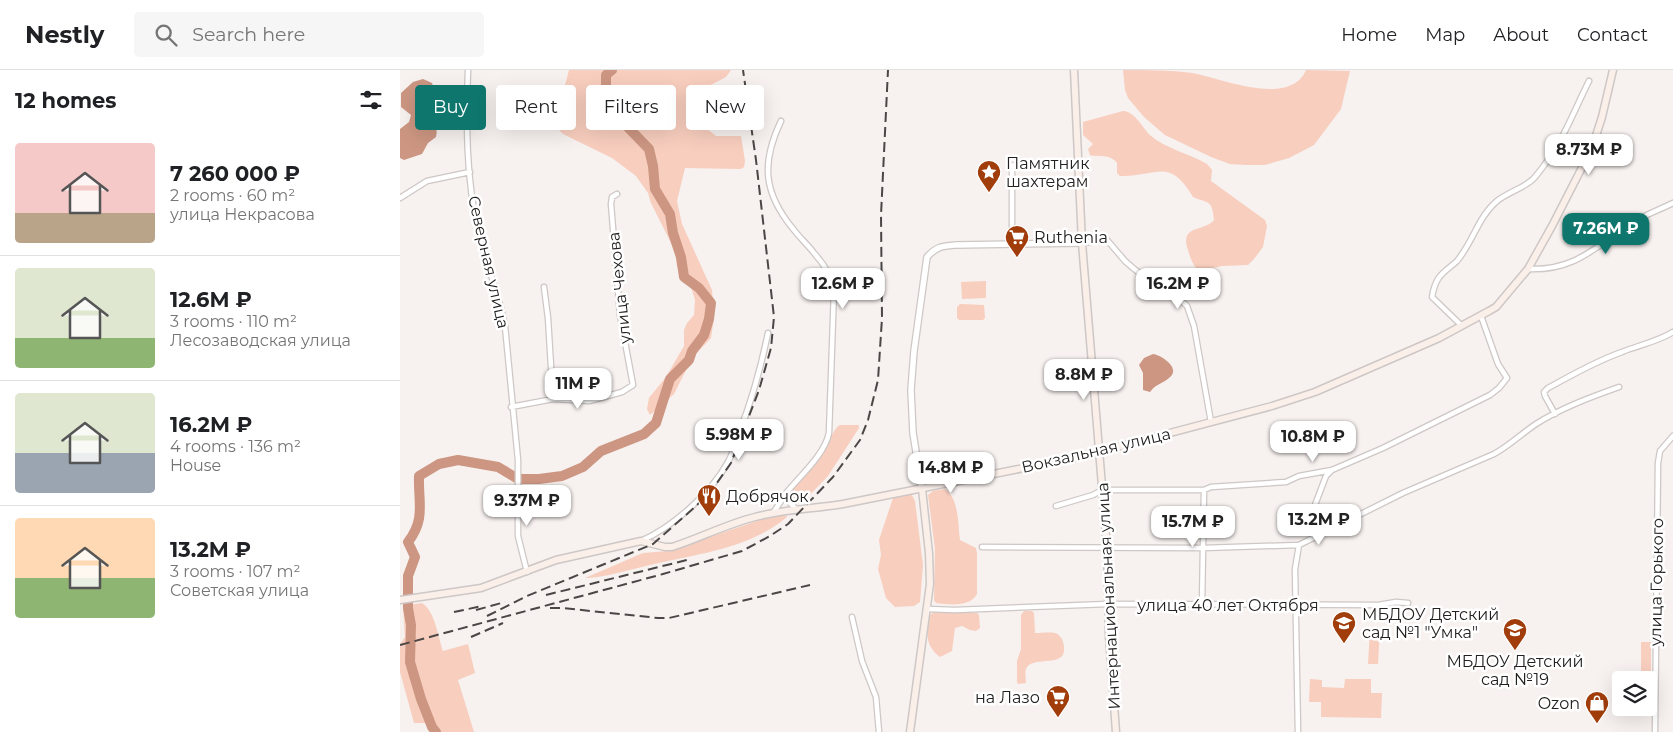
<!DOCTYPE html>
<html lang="en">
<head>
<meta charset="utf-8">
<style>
  :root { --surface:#fff; --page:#f6f6f6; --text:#202124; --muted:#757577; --line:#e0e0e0; --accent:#0f766e }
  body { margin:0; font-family:Montserrat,sans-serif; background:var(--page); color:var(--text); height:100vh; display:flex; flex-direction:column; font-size:19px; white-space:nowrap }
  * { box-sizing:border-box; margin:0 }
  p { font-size:16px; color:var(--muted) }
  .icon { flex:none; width:28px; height:28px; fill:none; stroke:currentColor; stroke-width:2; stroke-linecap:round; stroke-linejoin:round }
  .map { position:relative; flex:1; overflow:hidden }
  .drawer { display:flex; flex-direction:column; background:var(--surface); width:400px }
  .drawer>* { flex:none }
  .guide { position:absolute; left:15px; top:15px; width:475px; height:45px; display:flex; gap:10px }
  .fabs { position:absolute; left:1212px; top:601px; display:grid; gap:10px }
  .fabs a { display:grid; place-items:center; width:45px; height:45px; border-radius:5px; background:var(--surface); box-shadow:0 5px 20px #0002; font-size:25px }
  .price { position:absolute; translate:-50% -42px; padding:0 11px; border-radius:10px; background:#fff; color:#222; font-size:16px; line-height:32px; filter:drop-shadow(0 1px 2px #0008) }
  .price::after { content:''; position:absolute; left:50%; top:30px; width:15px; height:11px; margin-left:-8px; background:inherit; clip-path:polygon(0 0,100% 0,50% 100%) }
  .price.on { background:var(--accent); color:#fff }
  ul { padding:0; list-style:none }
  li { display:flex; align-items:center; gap:15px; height:125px; padding:0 15px }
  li+li { border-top:1px solid var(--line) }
  li span { display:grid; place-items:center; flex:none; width:140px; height:100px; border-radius:5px; color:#555 }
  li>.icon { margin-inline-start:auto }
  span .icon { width:60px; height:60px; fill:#fffc; stroke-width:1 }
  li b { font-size:21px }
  h2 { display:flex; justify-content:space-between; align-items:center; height:60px; padding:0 15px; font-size:21px }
  .pill { padding:0 18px; border-radius:5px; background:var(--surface); box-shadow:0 5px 20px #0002; font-size:18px; line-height:45px }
  .pill.on { background:var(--accent); color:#fff }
  header { display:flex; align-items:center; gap:30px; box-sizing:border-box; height:70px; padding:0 25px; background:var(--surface); border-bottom:1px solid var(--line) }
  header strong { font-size:24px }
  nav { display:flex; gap:28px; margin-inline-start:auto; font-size:18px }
  .search { width:350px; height:45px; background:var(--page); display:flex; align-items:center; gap:12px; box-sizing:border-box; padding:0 18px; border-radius:5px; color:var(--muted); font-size:19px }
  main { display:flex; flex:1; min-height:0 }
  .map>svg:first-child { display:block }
  .green { fill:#f8cebe }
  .water { fill:#cc9682 }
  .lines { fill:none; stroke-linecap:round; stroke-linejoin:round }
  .river { stroke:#cc9682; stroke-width:10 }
  .minor-casing { stroke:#cdc7c5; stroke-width:7 }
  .tertiary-casing { stroke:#cdc7c5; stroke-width:8 }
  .secondary-casing { stroke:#cdc7c5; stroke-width:9 }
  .minor { stroke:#fff; stroke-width:4.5 }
  .tertiary { stroke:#fff; stroke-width:5.5 }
  .secondary { stroke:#fbefea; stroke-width:6 }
  .rail { stroke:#4a4746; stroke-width:2; stroke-dasharray:10 5; stroke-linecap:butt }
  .labels { text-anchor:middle; stroke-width:5; stroke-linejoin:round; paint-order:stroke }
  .poi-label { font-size:16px; fill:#232120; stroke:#fff; text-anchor:start }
  .street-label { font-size:16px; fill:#232120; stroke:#fff }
</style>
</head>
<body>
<header>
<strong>Nestly</strong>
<div class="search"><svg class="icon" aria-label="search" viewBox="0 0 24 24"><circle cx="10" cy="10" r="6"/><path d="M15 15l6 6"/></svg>Search here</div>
<nav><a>Home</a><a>Map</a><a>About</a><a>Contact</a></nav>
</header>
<main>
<section class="drawer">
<h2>12 homes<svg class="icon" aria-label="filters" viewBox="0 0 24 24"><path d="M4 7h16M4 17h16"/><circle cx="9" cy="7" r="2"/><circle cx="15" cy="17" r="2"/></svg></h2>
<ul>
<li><span style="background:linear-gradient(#f6c9c9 70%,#b9a48a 0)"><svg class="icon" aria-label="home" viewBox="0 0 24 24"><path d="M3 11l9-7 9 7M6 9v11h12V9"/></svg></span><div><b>7 260 000 ₽</b><p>2 rooms · 60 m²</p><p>улица Некрасова</p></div></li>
<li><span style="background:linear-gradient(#dfe7d0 70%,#8fb573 0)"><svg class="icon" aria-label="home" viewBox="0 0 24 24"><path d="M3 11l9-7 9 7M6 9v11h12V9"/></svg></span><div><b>12.6M ₽</b><p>3 rooms · 110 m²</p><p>Лесозаводская улица</p></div></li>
<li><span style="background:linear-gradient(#dfe7d0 60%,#9aa5b1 0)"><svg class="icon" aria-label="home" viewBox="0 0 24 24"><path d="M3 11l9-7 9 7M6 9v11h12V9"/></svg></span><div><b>16.2M ₽</b><p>4 rooms · 136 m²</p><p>House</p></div></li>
<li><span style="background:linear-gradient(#ffd9b3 60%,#8fb573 0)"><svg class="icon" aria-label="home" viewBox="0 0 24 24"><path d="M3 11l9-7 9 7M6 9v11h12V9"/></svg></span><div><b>13.2M ₽</b><p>3 rooms · 107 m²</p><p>Советская улица</p></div></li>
</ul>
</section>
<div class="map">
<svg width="1273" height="662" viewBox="0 0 1273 662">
  <rect width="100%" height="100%" fill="#f7f1ef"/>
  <path class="green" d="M169 0H331L326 7 307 17 305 37 306 58 316 66H341L345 91 344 97 341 99 285 98 277 131 282 154 312 220 314 248 311 268 292 288 274 324 250 345 247 339 249 328 266 307 284 276V260L287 253 294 245 295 230 292 220 277 196 275 181 251 133 248 123 236 106 212 88 163 64 157 58V46Z
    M723 0C746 0 770 0 792 3 821 8 890 38 906 0L950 1 941 39 914 75 889 88 865 95H847L830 94 811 87 765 65 744 47 728 28 725 20Z
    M723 41C736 42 742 58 751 66 768 80 789 83 807 94L812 100 811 111 865 150 867 156 863 177 854 189 848 195 822 196 799 201C793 196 790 187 788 180 779 154 805 162 814 150 812 129 809 134 793 127 769 86 756 107 720 106L717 103V93C709 83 700 88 690 85L688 79 693 74 683 65V52Z
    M586 211V228L562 229 561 212Z
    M560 234 584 235 585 248 583 250H559L557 248V237Z
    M440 355H459V358L428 406 404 431 400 434 395 433 392 428V417L418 386 437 357Z
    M545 419C559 428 558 455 560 470L576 478 577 484V524C570 537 550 535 536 533L534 530 535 479 528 425 533 421Z
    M508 424 512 425 515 431 523 495 520 532 514 536 495 537 486 528 478 499 481 485 479 470 493 428Z
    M383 445 387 446V447C349 479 296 484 250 495 232 499 203 508 185 508L243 483 268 481 360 450Z
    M22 533C35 541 38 567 43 581L68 574 75 603 58 610 74 662H32L25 653H14L0 602V574L5 567 3 536Z
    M624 541H632L634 543 635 563C641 563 649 562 655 563 659 564 662 568 663 572 671 600 636 585 627 597 624 601 626 608 626 613L618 614 617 612V591L621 579V545Z
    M534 542 577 543 579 545 580 558 576 561 570 560 562 556 555 558 552 581 540 587C524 574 527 564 530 545Z
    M972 558 980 559 978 594H968L970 560Z
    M1241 572H1251V602H1241Z
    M910 609 922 610V617L944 618 945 609H971V623H982L981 648 921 647V632H909Z"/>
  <path class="water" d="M23 9 32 13 33 16 24 28 22 37 29 33 33 35V40L25 43V46C31 54 39 54 36 67L28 73 22 84 4 90 0 88V59L9 52 11 45 1 37V23L13 12Z
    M753 284C761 285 782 298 769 308 762 314 757 313 750 322L743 320V303L739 295 744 288Z"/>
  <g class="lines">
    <path class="river" d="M36 662 32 657 21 629 10 592 11 555 8 538V506L15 487 8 472C26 449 18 432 19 406L39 394 58 390 98 397 118 409H139L162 406 183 397 201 381 244 364 256 353 270 309 289 290 292 281 304 265 309 249 311 233 299 218 284 207 281 187 273 163 270 144 255 119 253 96 249 79 217 46 210 35 206 21V5L212 0"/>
    <g class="minor-casing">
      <path id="minor" d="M68 0C66 53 66 108 78 160 85 192 99 223 105 256L118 390V466L127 502
        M381 51C361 93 363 123 394 160 400 168 408 175 414 183 423 193 432 206 434 220L429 363C425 384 400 406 387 422L389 432 396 439
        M612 95V173
        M0 128 27 111 70 102
        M682 173 707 170 725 191 733 198 742 205 777 227 787 236 794 256 811 352
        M1128 199C1175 201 1195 177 1231 154 1244 145 1259 140 1273 133
        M144 217 148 248 153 329
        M1062 256 1032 227C1033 221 1035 214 1038 209 1043 201 1051 197 1057 191 1073 172 1078 147 1097 131 1108 122 1127 117 1135 107 1162 75 1171 47 1189 11
        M111 337 153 329 189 331 222 322 233 315 220 245 211 134 212 127 217 124
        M1155 344 1145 326 1144 322 1148 318C1172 305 1196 291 1222 282 1239 275 1257 272 1273 262
        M656 436 693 425 702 420H804L811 417 886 412 899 406 932 400 983 378 1090 325 1099 318 1107 308 1098 294 1081 246
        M373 443 387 422
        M914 468 909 456 910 448 926 406 931 401
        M241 471C273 457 311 423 328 392 333 383 336 372 339 363 352 330 361 297 368 263
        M582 477 803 478 899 475 1003 423 1094 384C1109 376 1121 364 1136 354 1161 338 1191 327 1219 317
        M802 535 804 420
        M528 539 555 540 708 534 978 535 996 532 1008 533
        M452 547 462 591 476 627 479 662
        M898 662 895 499 899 475
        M1255 662 1258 393 1260 381 1273 366"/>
    </g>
    <g class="tertiary-casing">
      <path id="tertiary" d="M522 419 513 363 511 320 514 281 527 187C537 176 543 176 556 175L682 173"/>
    </g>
    <g class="secondary-casing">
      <path id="secondary" d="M674 0 682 173 707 477 709 566 716 662
        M0 530 81 518 156 490 241 471 265 477H272C300 468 327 454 355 447 384 439 414 439 443 434L679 387 872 336 915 322 1039 268 1089 241 1096 237 1128 199 1152 156 1192 78 1202 47 1213 0
        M510 662 530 514 529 483 522 419"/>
    </g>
    <use href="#minor" class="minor"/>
    <use href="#tertiary" class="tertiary"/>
    <use href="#secondary" class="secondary"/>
    <path class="rail" d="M146 525 287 490
      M150 538H162L258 548H269L410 515
      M76 540 105 532
      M54 542 82 536
      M87 546 127 526 253 474 296 436 314 417 331 393 359 320 371 278 374 247 356 90 343 0
      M71 567 103 553
      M0 575 263 504 342 481 370 466 388 454 433 407 460 370 468 350 478 310 482 248 481 145 488 0"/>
  </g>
  <defs>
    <g id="sight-pin" transform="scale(1.25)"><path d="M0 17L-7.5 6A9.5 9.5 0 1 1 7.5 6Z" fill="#a13d0a" stroke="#fff"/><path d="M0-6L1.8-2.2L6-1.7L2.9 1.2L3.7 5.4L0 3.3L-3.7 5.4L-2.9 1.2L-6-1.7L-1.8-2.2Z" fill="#fff"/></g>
    <g id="supermarket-pin" transform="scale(1.25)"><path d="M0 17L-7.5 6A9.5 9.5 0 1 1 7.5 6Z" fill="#a13d0a" stroke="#fff"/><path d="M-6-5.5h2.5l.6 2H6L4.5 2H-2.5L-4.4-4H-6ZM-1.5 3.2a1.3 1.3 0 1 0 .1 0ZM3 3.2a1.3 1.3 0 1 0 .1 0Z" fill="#fff"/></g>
    <g id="restaurant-pin" transform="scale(1.25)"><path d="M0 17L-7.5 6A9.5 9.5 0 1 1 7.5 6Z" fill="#a13d0a" stroke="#fff"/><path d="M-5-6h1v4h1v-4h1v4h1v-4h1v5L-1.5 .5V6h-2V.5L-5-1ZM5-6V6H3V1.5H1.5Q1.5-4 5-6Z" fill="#fff"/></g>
    <g id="school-pin" transform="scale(1.25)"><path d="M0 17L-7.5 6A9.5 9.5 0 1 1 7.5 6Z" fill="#a13d0a" stroke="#fff"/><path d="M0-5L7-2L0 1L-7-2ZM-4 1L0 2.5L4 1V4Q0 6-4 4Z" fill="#fff"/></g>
    <g id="shop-pin" transform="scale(1.25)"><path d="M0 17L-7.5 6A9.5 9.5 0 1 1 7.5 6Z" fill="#a13d0a" stroke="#fff"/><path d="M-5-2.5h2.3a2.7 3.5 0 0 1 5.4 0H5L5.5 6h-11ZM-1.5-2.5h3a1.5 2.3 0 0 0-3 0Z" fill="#fff"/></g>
  </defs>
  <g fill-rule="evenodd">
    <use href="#sight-pin" x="589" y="102"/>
    <use href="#supermarket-pin" x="617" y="167"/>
    <use href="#restaurant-pin" x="309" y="426"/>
    <use href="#school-pin" x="944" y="553"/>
    <use href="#school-pin" x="1115" y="560"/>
    <use href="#supermarket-pin" x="658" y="627"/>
    <use href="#shop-pin" x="1197" y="633"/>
  </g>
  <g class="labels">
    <g class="poi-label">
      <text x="606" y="99">Памятник<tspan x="606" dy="18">шахтерам</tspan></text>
      <text x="634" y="173">Ruthenia</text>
      <text x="326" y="432">Добрячок</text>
      <text x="962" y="550">МБДОУ Детский<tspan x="962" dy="18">сад №1 "Умка"</tspan></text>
      <text x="1115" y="597" text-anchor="middle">МБДОУ Детский<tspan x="1115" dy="18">сад №19</tspan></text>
      <text x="640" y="633" text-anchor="end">на Лазо</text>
      <text x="1180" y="639" text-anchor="end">Ozon</text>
    </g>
    <g class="street-label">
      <text transform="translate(89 192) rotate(77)" y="6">Северная улица</text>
      <text transform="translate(219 218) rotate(-96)" y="6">улица Чехова</text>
      <text transform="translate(696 380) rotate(-13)" y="6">Вокзальная улица</text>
      <text transform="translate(1256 512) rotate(-89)" y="6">улица Горького</text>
      <text transform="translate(708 526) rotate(-93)" y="6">Интернациональная улица</text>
      <text x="828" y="541">улица 40 лет Октября</text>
    </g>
  </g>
</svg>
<div class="fabs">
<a><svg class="icon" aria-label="layers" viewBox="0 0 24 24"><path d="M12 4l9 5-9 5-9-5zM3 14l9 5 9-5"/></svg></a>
</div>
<b class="price" style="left:1189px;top:106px">8.73M ₽</b>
<b class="price on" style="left:1206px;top:185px">7.26M ₽</b>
<b class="price" style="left:443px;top:240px">12.6M ₽</b>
<b class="price" style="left:778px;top:240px">16.2M ₽</b>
<b class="price" style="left:684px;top:331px">8.8M ₽</b>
<b class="price" style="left:178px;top:340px">11M ₽</b>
<b class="price" style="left:339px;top:391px">5.98M ₽</b>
<b class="price" style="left:913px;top:393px">10.8M ₽</b>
<b class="price" style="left:551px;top:424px">14.8M ₽</b>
<b class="price" style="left:127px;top:457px">9.37M ₽</b>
<b class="price" style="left:919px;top:476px">13.2M ₽</b>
<b class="price" style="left:793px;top:478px">15.7M ₽</b>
<div class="guide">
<a class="pill on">Buy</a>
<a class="pill">Rent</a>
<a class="pill">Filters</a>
<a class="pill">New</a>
</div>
</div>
</main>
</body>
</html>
